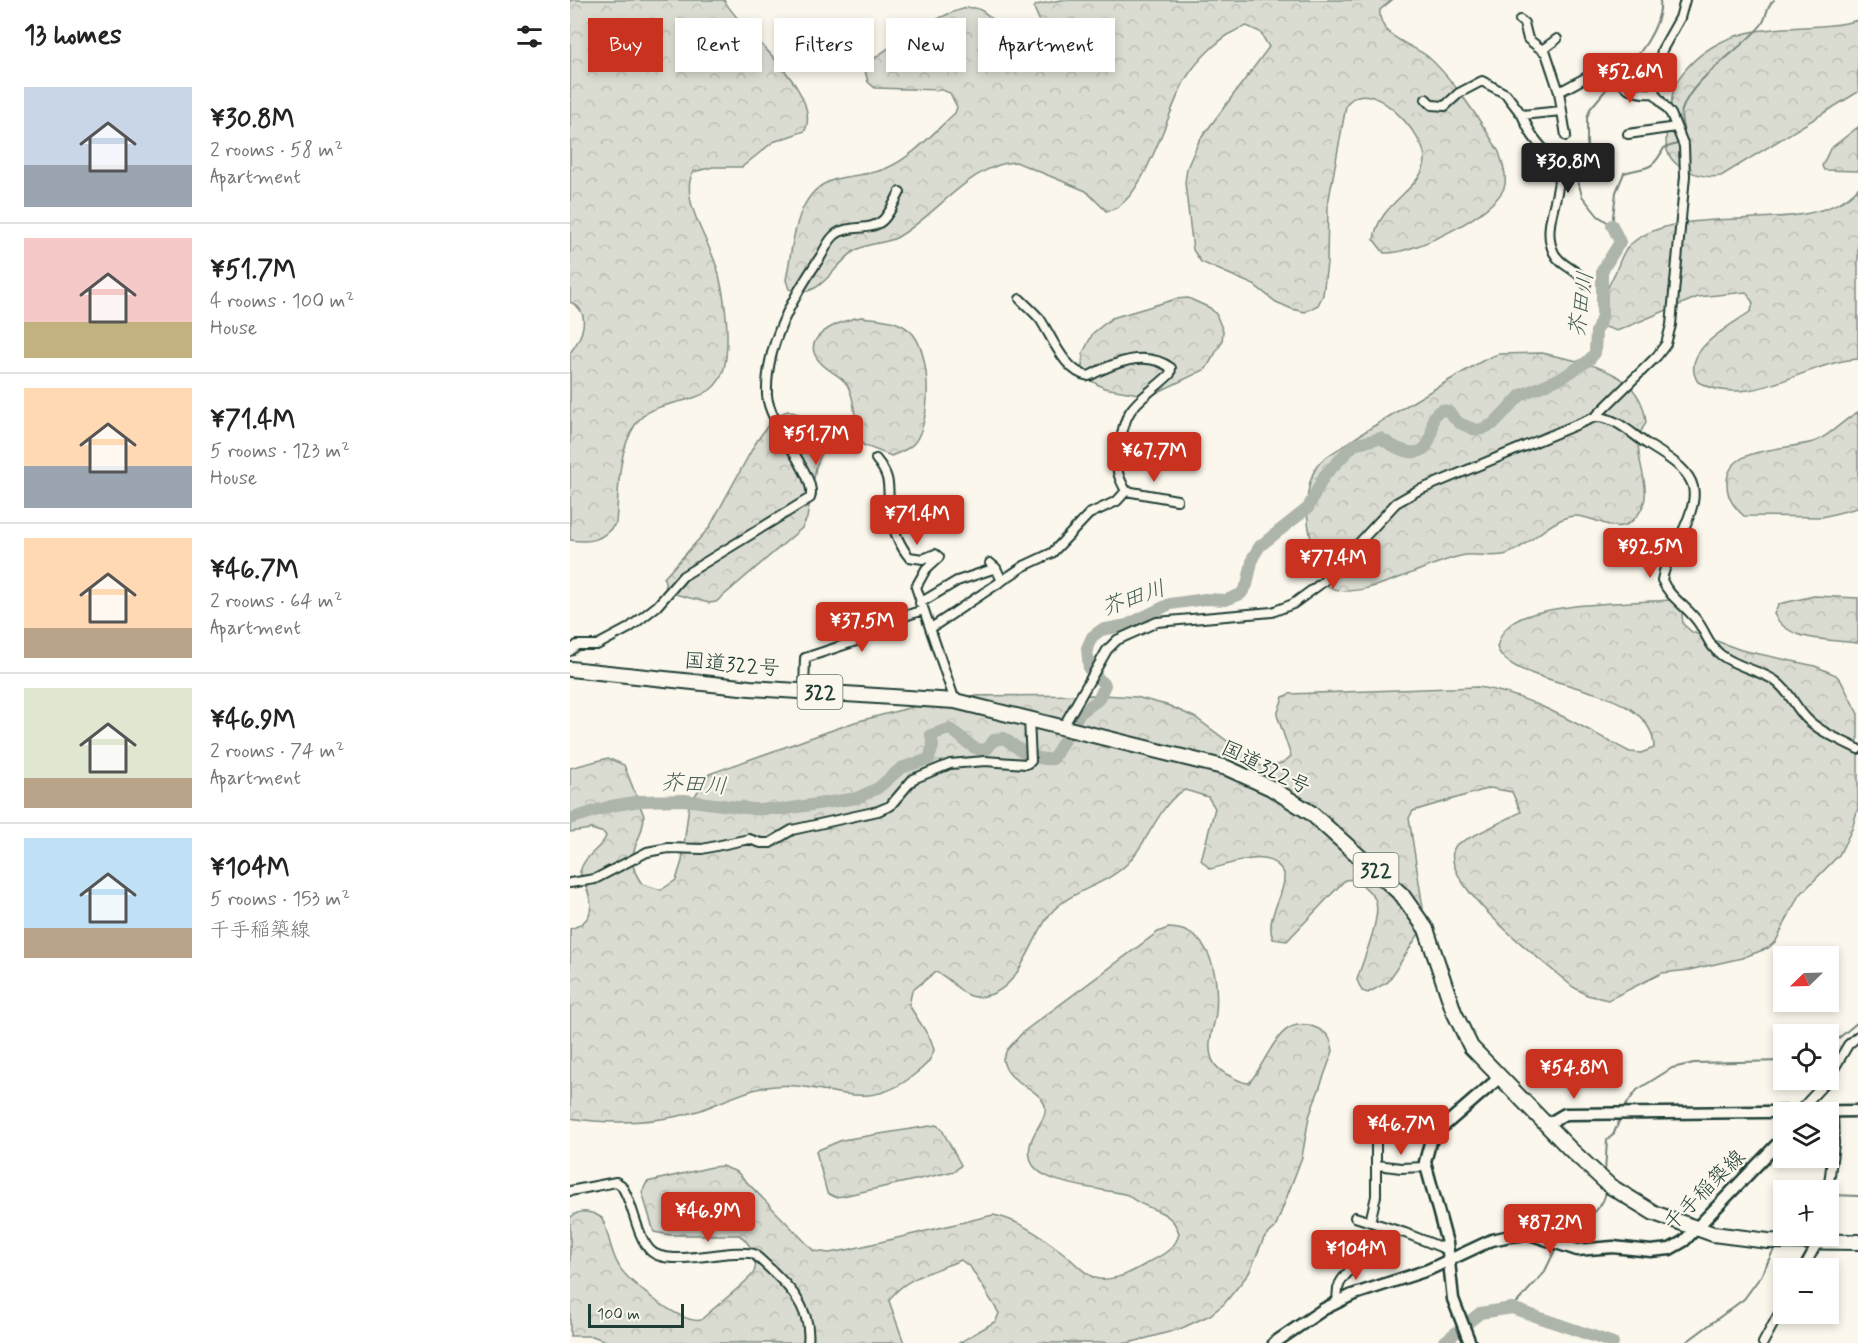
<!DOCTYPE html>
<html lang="en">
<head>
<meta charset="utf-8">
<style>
  :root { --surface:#fff; --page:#f6f6f6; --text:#222; --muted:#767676; --line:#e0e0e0; --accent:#c8321e }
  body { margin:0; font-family:Mynerve,"Klee One",sans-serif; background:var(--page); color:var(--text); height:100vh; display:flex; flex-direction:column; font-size:22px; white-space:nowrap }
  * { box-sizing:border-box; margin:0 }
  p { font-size:20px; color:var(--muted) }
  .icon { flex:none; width:33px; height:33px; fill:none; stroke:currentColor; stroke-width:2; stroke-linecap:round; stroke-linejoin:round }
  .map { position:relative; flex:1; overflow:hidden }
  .side { display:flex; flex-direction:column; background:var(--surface); width:570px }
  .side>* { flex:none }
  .guide { position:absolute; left:18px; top:18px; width:570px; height:54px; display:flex; gap:12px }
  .needle { width:39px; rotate:247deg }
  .buttons { position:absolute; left:1203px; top:946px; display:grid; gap:12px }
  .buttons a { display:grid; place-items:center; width:66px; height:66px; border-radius:0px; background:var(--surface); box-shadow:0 3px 9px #0003; font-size:30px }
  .scale { position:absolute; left:18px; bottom:15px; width:96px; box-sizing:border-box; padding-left:6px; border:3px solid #1f3d34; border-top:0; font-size:16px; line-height:21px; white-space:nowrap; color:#1f3d34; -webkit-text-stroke:4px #fbf7ec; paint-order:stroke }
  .price { position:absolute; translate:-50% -51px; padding:0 14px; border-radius:6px; background:var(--accent); color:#fff; font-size:20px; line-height:39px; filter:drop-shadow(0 2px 3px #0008) }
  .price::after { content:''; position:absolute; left:50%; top:36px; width:18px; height:14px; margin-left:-9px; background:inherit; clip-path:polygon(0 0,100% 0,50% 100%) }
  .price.on { background:#222; color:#fff }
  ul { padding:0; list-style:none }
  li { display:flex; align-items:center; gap:18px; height:150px; padding:0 24px }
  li+li { border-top:2px solid var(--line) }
  li span { display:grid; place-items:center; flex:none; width:168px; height:120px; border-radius:0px; color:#555 }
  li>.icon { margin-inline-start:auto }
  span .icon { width:72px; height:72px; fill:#fffc; stroke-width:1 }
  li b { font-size:26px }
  h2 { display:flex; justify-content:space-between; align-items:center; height:72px; padding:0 24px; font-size:26px }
  .tag { padding:0 21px; border-radius:0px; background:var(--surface); box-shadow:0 3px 9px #0003; font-size:21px; line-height:54px }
  .tag.on { background:var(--accent); color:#fff }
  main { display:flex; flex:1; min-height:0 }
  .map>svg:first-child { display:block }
  .forest { fill:url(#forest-crowns); stroke:#7d8c82; stroke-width:1.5 }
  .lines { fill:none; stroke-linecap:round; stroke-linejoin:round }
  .stream { stroke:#74847b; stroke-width:2 }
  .river { stroke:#adb4aa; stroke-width:12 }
  .street-casing { stroke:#1f3d34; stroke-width:12 }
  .secondary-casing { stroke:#1f3d34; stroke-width:15 }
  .highway-casing { stroke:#1f3d34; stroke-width:18 }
  .street { stroke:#fbf7ec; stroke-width:8 }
  .secondary { stroke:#fbf7ec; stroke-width:10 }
  .highway { stroke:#fbf7ec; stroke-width:14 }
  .labels { text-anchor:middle; stroke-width:4.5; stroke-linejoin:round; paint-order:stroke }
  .shield { fill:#fbf7ec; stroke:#61756b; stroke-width:1.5 }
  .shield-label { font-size:20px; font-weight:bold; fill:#1f3d34 }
  .street-label { font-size:21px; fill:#1f3d34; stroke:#fbf7ec }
  .water-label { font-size:22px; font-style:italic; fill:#425b52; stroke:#fbf7ec }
</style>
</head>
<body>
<main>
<section class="side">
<h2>13 homes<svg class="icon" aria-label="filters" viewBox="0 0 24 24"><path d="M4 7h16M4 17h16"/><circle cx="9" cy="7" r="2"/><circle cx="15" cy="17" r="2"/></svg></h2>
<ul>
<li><span style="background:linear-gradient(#c9d6e8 65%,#9aa5b1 0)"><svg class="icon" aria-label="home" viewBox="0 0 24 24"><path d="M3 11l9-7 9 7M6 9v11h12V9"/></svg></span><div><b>¥30.8M</b><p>2 rooms · 58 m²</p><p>Apartment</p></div></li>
<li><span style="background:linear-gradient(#f6c9c9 70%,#c2b280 0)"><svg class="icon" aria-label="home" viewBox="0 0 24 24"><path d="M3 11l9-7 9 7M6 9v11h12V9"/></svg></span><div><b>¥51.7M</b><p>4 rooms · 100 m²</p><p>House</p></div></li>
<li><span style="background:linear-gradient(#ffd9b3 65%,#9aa5b1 0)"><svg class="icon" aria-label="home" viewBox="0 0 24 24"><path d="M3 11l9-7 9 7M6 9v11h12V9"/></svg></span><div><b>¥71.4M</b><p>5 rooms · 123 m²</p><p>House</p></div></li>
<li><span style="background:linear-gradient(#ffd9b3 75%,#b9a48a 0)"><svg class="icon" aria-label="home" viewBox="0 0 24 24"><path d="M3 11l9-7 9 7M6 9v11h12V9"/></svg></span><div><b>¥46.7M</b><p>2 rooms · 64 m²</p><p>Apartment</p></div></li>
<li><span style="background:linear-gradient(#dfe7d0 75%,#b9a48a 0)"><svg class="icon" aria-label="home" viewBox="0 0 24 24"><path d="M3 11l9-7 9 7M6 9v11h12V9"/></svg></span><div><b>¥46.9M</b><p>2 rooms · 74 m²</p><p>Apartment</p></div></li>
<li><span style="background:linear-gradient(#bfe0f5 75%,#b9a48a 0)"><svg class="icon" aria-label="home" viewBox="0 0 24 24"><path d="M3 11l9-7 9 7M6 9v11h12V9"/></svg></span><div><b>¥104M</b><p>5 rooms · 153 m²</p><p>千手稲築線</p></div></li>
</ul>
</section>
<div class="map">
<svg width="1288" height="1343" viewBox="0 0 1288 1343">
  <defs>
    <pattern id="forest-crowns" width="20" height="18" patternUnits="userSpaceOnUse" patternTransform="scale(1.5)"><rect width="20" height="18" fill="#dbdcd1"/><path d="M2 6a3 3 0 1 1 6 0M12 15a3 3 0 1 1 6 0" fill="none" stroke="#bcbeb4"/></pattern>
  </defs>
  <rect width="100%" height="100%" fill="#fbf7ec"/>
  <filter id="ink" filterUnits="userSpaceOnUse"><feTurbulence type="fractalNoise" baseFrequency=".0167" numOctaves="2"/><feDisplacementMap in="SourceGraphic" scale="12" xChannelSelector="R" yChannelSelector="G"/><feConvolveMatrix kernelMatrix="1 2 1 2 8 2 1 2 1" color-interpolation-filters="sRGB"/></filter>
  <g filter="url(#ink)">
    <path class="forest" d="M0 0H154C172 33 253 90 235 131L203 142 172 167H143L123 172C108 201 143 245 149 275 155 300 159 331 156 357 151 416 88 389 65 425 47 453 49 491 46 523 32 541 21 543 0 540V353C12 338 23 312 0 302Z
      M491 0H822L810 10C807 36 841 44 857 56 881 76 913 124 929 152 932 162 938 177 934 188 923 215 842 255 814 253L804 240C807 203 855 188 855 159 855 134 796 70 776 106L758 204 757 263 753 295 748 305 735 312 722 309 706 302 684 285 631 262 623 250 615 183 617 168 629 141 699 47 690 32 677 26C654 32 627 60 615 80 599 107 572 210 536 211L516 191 446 162C401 163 364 218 326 238 313 244 298 243 286 250 264 263 251 302 219 289L216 280C223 247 224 192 263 180 280 174 300 176 317 168 344 156 364 132 385 113L387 107 380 93 372 90 305 88 298 82 294 67C311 51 382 4 405 8 420 11 435 35 445 47 456 54 466 49 474 40V31L464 8 466 5Z
      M1288 20V92L1151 176C1133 179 1103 170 1097 150 1094 138 1098 121 1100 109 1102 101 1102 90 1106 83 1116 66 1132 52 1149 43 1194 20 1244 33 1288 20Z
      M1288 127V171L1254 170 1252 166 1260 149Z
      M1288 188V359C1234 362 1182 411 1128 382 1108 351 1161 326 1181 311L1183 303 1176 292 1128 297 1047 331 1032 326C1028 305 1035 293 1044 275 1049 265 1053 249 1062 243 1118 198 1242 241 1288 188Z
      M618 298 640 308 646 314 653 331 652 342 636 369 580 396 534 388 518 379 512 366 513 353 523 333 542 318 606 299Z
      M291 317C310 319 330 319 343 334 361 356 362 420 345 442 340 449 329 453 321 456L293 445C283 428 287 409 280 391 275 376 261 374 251 363 225 337 272 320 291 317Z
      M972 353C1014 363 1072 369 1076 423 1053 453 1092 488 1066 517 1046 542 1021 508 995 518 973 526 959 546 937 554 924 558 910 554 896 555 862 559 787 606 758 586 741 556 727 497 747 466 753 457 767 451 776 444 821 414 867 387 914 360L928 354Z
      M218 411C240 417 251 421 256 444L246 467 237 518 232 528 146 602 139 603 97 592 94 578 139 528 185 444 204 416Z
      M1288 412V508L1252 517 1174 516C1164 507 1157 498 1157 484 1156 444 1220 451 1246 441 1261 435 1273 420 1288 412Z
      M1244 596 1288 598V643C1261 639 1218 643 1204 614L1209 604Z
      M1101 600 1108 601 1111 605 1113 624 1122 632 1171 650 1245 666 1266 675 1271 681 1288 714V808L1282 829 1269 855 1228 897 1206 941 1198 948 1172 958 1119 970 1092 973 1038 1000 1017 995 1003 987C979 966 858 877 887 844L951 812 942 792 920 788 843 811 839 818 853 908 852 929 818 982 798 993 792 991 787 980C792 962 813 915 805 899 801 891 792 885 785 879L775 880 717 941 703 939C694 917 716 896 714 873 698 846 664 864 640 869L631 860 645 808 638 797 615 790C591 800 577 845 557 864 535 886 500 890 480 914 459 941 450 995 408 997 391 998 380 975 365 972L342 991 339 1005 361 1040 364 1050C361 1061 354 1067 345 1074 292 1119 252 1077 196 1087 173 1091 153 1102 131 1110 92 1123 41 1125 0 1118V929C32 919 20 894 10 872 14 854 32 849 36 836L34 833 21 829 0 832V768L38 758 54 765 74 816C73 845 50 853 72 884L91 890 106 880 112 861 119 805 139 774 285 722 385 696 533 695 566 697 600 706 626 718 691 766 700 767 714 762 721 756 707 715 713 697 719 694 908 687C963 695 1011 727 1060 752L1071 753 1084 748C1084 680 940 691 927 647 929 639 934 629 941 624 969 602 1064 603 1101 600Z
      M598 928C642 928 649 977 646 1013 644 1028 636 1044 642 1059 645 1068 653 1073 662 1077 668 1080 672 1083 679 1083 698 1062 708 1013 744 1027 757 1032 761 1037 763 1051L739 1117 732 1157 705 1228 694 1238 679 1273 654 1304 640 1315 610 1329 559 1343H389L426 1321 429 1313 401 1268 391 1260C367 1270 332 1278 319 1301L334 1343H42L22 1336H0V1218C10 1208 21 1211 32 1218 39 1233 40 1252 49 1266 58 1283 113 1325 131 1320 140 1310 181 1280 184 1272 189 1260 179 1241 169 1235H100L84 1232 72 1192 77 1182 142 1167 152 1166 167 1172 244 1251 259 1253 277 1250 423 1215C449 1220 471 1236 492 1252 503 1260 515 1276 529 1279 547 1281 566 1270 581 1261 593 1255 607 1247 609 1233 600 1206 575 1212 558 1195 534 1188 469 1186 461 1161 452 1134 484 1119 473 1101 462 1084 436 1083 433 1059L437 1050 453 1032 588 932Z
      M366 1125 371 1128 391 1165 385 1171 273 1196 265 1197 257 1193 246 1151 272 1140Z"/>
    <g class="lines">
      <path class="stream" d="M1048 77C1066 60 1093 27 1090 0
        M1044 80 1020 109 1017 118V148L1007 177 1012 196 1028 216 1042 225 1046 192 1054 173C1076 166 1081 173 1094 148L1107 144
        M1115 137C1114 129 1109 117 1112 110 1122 77 1171 51 1192 24 1197 17 1196 6 1204 0
        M1258 1047 1288 1022
        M1053 1109 1067 1090 1102 1068 1124 1063 1214 1061
        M1035 1173 1037 1140 1043 1135 1051 1117
        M1258 1197 1264 1195 1288 1196
        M991 1241C1005 1223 1033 1215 1036 1191
        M942 1308 974 1273 986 1248
        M1115 1343 1174 1299 1191 1276 1206 1245"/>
      <path class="river" d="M0 819 41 806 70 801 114 800 183 809H215L287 798 308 788 331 768 359 759 363 746 361 735 379 729C393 735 401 753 417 749L424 740 434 738C448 749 464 761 483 759L509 714 528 700 535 685 519 669 517 648 522 637 531 630 557 625 600 604 635 599 656 600 671 594 677 585 683 557 690 546 738 508 754 476 784 445 810 438C825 448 854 466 861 435 864 424 859 417 871 410L878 411 889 423 906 430 912 429 923 424 951 395 993 377 1018 361 1025 353 1026 332 1032 317V271L1050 242 1042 225
        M873 1343 910 1313 942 1308 1043 1343"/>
      <g class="street-casing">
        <path id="street" d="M950 20 954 23 958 39 976 53 989 92
          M972 50 987 39
          M1084 93 1092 50 1110 18 1115 0
          M856 99 862 105 875 106 889 93 912 81 936 94 952 115
          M991 111 952 115C956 123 959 132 965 139 972 149 989 163 989 176 990 198 971 228 984 253 991 267 1009 269 1016 284
          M1058 134 1106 127
          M450 299C456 305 464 312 470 319 482 337 495 373 519 376 543 363 576 349 601 368L600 374C571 402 554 402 550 448 548 470 544 469 556 491
          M1025 417C1047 417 1061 434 1080 446 1133 478 1133 490 1106 546 1100 557 1094 567 1092 580 1100 599 1120 608 1130 625 1137 636 1140 647 1151 655 1167 667 1188 670 1204 680 1220 691 1224 706 1237 719 1250 732 1271 740 1288 749
          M306 459C324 481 316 488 320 513 322 528 330 546 339 557L353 559 365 554 369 557 356 569 346 587 385 701
          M556 491 607 500
          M420 563 426 568 432 581
          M350 603 387 581 426 568
          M361 628 454 566 482 553 519 514 547 501 556 491
          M0 651 7 645H27L59 628 87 606 113 576 240 498C249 478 199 426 197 395 195 345 224 295 251 256 256 248 258 240 266 234 280 224 301 232 313 220 320 213 325 201 330 192
          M234 691 235 658 289 640 326 619 353 610
          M493 727 537 650 547 640 587 622 702 612 723 604 753 582 826 503 847 491 1025 417 1087 356 1096 344 1101 325 1115 176 1114 146 1101 114 1084 93C1049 96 1051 72 1028 71L989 92 996 136
          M0 883 25 879 77 852 98 848 132 849 179 839 191 843H200L222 830 308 811 320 806 343 779 380 764 415 761 456 764 461 761 459 719
          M1258 1079 1278 1045 1288 1036
          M1229 1111 1258 1080
          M807 1165 831 1168 855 1167
          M0 1191 46 1182 51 1185C64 1204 65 1232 79 1249 95 1270 161 1247 184 1254 210 1278 243 1303 238 1343
          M1258 1191 1264 1144 1263 1111
          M1258 1203V1204
          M785 1217 835 1233 878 1250
          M800 1222 806 1196V1136L800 1135
          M1233 1269 1248 1242
          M768 1302C764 1279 779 1275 790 1258
          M1193 1343 1214 1304"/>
      </g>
      <g class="secondary-casing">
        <path id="secondary" d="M976 1125 995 1114 1288 1111
          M704 1343 754 1309 782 1295 858 1270 922 1240 940 1236 959 1234 1007 1250 1043 1247 1081 1251 1100 1249 1114 1241 1214 1137
          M900 1343 883 1299 877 1243 855 1162 860 1143 868 1131 929 1078"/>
      </g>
      <g class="highway-casing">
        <path id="highway" d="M0 669 180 688 385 701 657 768 701 788 741 813 832 895 856 929 884 1012 901 1047 1000 1149 1040 1186 1084 1213 1143 1234 1198 1241 1288 1242"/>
      </g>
      <use href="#street" class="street"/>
      <use href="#secondary" class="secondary"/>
      <use href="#highway" class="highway"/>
    </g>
  </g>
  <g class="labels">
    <g class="shield">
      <rect x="227.5" y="675" width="45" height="34" rx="4.5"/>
      <rect x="783.5" y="853" width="45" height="34" rx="4.5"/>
    </g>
    <g class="shield-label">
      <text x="250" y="699">322</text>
      <text x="806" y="877">322</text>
    </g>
    <g class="street-label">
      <text transform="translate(162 664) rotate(5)" y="7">国道322号</text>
      <text transform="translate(696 767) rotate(26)" y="7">国道322号</text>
      <text transform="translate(1134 1190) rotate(-45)" y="7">千手稲築線</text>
    </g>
    <g class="water-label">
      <text transform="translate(1010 304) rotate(-82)" y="8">芥田川</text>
      <text transform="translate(563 597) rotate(-19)" y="8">芥田川</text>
      <text transform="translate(124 783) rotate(4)" y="8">芥田川</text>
    </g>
  </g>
</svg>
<div class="buttons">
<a><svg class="needle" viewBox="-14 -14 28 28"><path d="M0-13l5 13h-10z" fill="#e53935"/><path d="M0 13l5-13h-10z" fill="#767676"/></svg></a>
<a><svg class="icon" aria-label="locate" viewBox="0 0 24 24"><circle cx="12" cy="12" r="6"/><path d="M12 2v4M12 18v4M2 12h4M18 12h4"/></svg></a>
<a><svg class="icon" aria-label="layers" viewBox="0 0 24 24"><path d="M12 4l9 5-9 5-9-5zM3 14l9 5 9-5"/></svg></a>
<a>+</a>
<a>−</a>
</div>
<div class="scale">100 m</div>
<b class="price" style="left:1060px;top:104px">¥52.6M</b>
<b class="price on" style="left:998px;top:194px">¥30.8M</b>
<b class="price" style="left:246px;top:466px">¥51.7M</b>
<b class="price" style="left:584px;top:483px">¥67.7M</b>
<b class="price" style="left:347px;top:546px">¥71.4M</b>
<b class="price" style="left:1080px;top:579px">¥92.5M</b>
<b class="price" style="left:763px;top:590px">¥77.4M</b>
<b class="price" style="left:292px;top:653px">¥37.5M</b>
<b class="price" style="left:1004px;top:1100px">¥54.8M</b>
<b class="price" style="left:831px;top:1156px">¥46.7M</b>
<b class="price" style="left:138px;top:1243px">¥46.9M</b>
<b class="price" style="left:980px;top:1255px">¥87.2M</b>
<b class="price" style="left:786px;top:1281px">¥104M</b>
<div class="guide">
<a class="tag on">Buy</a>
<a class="tag">Rent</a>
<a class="tag">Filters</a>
<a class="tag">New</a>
<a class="tag">Apartment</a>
</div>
</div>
</main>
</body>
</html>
